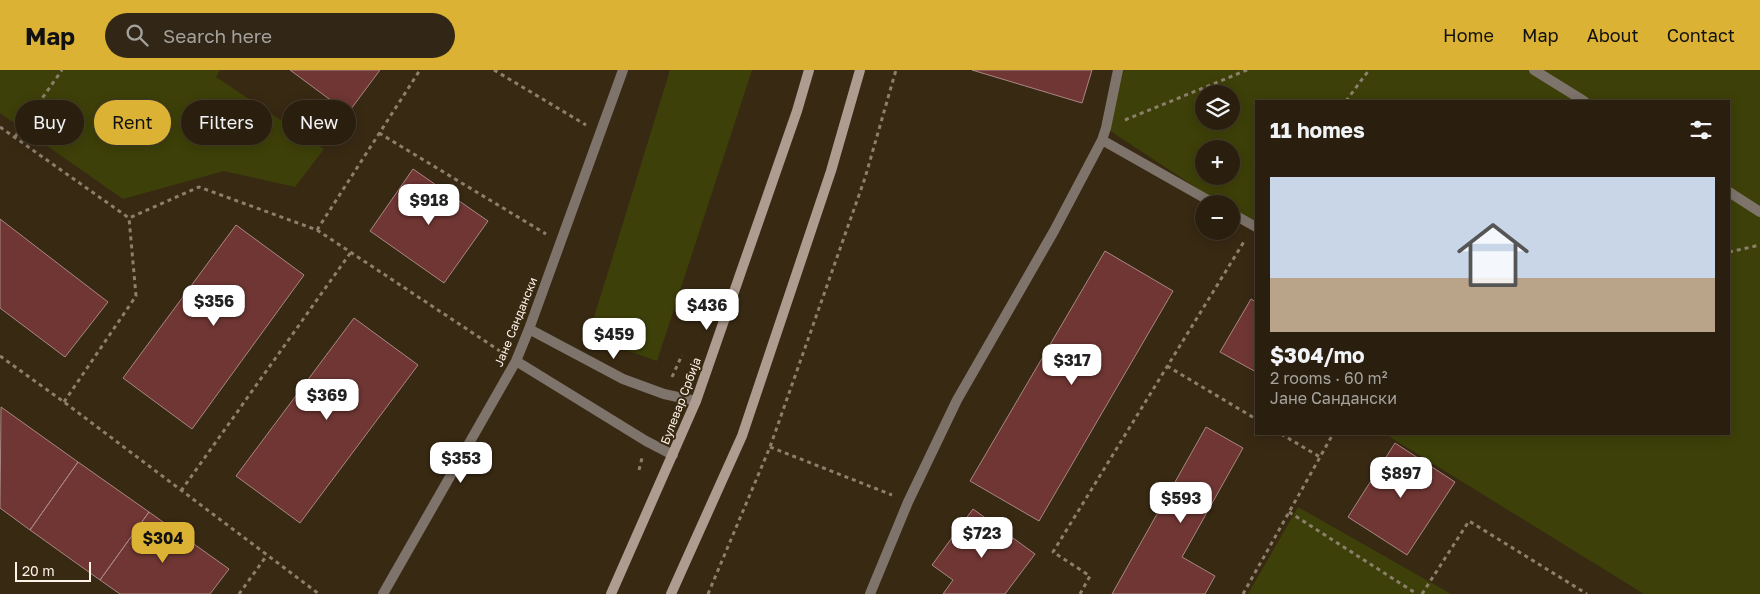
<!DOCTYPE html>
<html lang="en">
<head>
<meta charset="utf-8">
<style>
  :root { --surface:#2a1f0e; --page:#322717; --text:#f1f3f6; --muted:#a5a29e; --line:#463d2e; --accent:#dbb233 }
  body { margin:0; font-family:"Golos Text",sans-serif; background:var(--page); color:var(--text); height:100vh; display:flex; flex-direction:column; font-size:19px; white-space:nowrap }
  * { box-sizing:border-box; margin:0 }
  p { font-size:16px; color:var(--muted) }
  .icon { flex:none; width:28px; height:28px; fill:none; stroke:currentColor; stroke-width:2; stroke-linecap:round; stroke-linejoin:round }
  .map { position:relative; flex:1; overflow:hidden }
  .sheet { position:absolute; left:1255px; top:30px; width:475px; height:335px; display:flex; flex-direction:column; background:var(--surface); border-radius:0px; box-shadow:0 2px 12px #0003,0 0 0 1px var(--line) }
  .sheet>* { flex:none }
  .hud { position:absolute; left:15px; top:30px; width:475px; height:45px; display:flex; gap:10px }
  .controls { position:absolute; left:1195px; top:15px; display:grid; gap:10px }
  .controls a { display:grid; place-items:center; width:45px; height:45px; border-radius:50%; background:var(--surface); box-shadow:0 2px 12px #0003,0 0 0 1px var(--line); font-size:25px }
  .scale { position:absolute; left:15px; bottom:12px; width:76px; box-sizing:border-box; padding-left:5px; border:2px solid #fdf3e6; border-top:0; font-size:14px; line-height:18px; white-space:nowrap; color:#fdf3e6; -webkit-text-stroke:4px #382913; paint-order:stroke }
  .price { position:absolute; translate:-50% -42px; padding:0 11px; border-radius:10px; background:#fff; color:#222; font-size:16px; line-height:32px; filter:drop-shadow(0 1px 2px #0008) }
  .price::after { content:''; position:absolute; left:50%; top:30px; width:15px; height:11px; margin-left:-8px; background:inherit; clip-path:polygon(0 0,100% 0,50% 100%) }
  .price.selected { background:var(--accent); color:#111 }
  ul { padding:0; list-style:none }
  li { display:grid; align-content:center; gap:10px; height:265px; padding:0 15px }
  li span { display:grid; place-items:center; height:155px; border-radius:0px; color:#555 }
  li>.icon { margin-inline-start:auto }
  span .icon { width:90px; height:90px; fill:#fffc; stroke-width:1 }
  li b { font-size:21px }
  h2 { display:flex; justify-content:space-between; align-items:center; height:60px; padding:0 15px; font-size:21px }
  .chip { padding:0 18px; border-radius:22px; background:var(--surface); box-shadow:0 2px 12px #0003,0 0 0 1px var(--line); font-size:18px; line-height:45px }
  .chip.selected { background:var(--accent); color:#111 }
  header { display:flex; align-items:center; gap:30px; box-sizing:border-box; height:70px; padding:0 25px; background:var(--accent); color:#111 }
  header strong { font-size:24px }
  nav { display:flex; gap:28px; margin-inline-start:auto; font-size:18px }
  .search { width:350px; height:45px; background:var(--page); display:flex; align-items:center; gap:12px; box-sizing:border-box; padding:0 18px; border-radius:28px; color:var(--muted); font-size:19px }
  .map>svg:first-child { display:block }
  .green { fill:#3e4009; fill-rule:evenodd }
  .building { fill:#6f3633; stroke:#a98784 }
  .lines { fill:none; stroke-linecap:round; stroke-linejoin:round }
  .path { stroke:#8c806d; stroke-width:3; stroke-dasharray:4 4; stroke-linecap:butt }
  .street { stroke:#7e746b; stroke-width:10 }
  .secondary { stroke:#ad9c8f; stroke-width:10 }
  .labels { text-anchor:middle; stroke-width:4; stroke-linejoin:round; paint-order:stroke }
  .street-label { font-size:12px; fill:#fdf3e6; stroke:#382913 }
</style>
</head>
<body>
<header>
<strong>Map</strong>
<div class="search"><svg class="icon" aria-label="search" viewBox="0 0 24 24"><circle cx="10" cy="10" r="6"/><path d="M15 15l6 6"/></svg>Search here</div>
<nav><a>Home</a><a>Map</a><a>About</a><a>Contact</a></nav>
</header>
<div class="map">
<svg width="1760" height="524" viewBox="0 0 1760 524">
  <rect width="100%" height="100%" fill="#382913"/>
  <path class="green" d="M0 0H220L216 7 324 79 295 117 224 101 123 129 0 43Z
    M670 0H752L657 291 588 267Z
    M1120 0H1760V524H1644L1385 364H1729V31H1256V157L1231 140V134H1221L1106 58ZM1204 24H1231V51H1204ZM1204 79H1231V106H1204Z
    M1298 437 1451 524H1248Z"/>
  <path class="building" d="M290 0H380L348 43Z
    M972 0H1092L1082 33Z
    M413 99 488 151 444 213 370 161Z
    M0 149 108 232 65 287 0 238Z
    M236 155 304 205 192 359 123 308Z
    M1105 181 1173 221 1039 451 970 411Z
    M1251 229 1256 232V302L1220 282Z
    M354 248 418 295 300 453 236 406Z
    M1 337 78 392 30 460 0 438Z
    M1206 357 1243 378 1182 487 1215 506 1205 524H1112Z
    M1395 373 1455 412 1407 485 1348 447Z
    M78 392 149 442 100 510 30 460Z
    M973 439 1035 484 1005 524H943L953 510 932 495Z
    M149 442 229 499 210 524H120L100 510Z"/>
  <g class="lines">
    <path class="path" d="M494 0 586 55
      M1346 31 1369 0
      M1125 50 1247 0
      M0 57 129 148 199 117 317 160 420 0
      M379 63 546 164
      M15 67 62 0
      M317 160 500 281
      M1729 182 1760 175
      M0 286 64 332 319 524
      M1167 296 1256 349
      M672 307 682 285
      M64 332 136 226 129 148
      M1281 364 1320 387
      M770 377 892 425
      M639 400 642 388
      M181 421 351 182
      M1289 442 1417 524
      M239 524 267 485
      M708 524 770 377 865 108 896 0
      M1080 524 1090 506 1053 482 1245 170
      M1243 524 1333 364
      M1422 524 1469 451 1587 524"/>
    <path class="street" d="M1534 0 1584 31
      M1102 70 1106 58 1118 0
      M1729 122 1760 142
      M1231 143 1256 157
      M529 259 623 309 664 324 696 331
      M516 291 646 371 673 385
      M383 524 516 291 529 259 623 0
      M870 524 908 432 957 330 1054 161 1102 70 1215 134"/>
    <path class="secondary" d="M611 524 696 331 797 41 809 0
      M671 524 742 366 831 101 860 0"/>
  </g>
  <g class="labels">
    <g class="street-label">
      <text transform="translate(516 252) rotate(-68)" y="4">Јане Сандански</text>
      <text transform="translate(681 331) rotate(-69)" y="4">Булевар Србија</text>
    </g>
  </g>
</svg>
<div class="controls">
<a><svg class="icon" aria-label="layers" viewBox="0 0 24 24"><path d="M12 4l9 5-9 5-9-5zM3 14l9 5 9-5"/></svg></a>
<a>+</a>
<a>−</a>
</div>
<div class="scale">20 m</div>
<b class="price" style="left:429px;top:156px">$918</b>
<b class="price" style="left:214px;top:257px">$356</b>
<b class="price" style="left:707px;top:261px">$436</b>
<b class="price" style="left:614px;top:290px">$459</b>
<b class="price" style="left:1072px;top:316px">$317</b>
<b class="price" style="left:327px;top:351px">$369</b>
<b class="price" style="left:461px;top:414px">$353</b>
<b class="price" style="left:1401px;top:429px">$897</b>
<b class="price" style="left:1181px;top:454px">$593</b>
<b class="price" style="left:982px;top:489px">$723</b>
<b class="price selected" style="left:163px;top:494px">$304</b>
<div class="hud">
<a class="chip">Buy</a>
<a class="chip selected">Rent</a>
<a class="chip">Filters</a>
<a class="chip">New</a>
</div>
<section class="sheet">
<h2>11 homes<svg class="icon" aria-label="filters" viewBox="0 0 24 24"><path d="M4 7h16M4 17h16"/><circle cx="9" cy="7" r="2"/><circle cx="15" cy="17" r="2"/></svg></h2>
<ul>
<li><span style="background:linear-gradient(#c9d6e8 65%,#b9a48a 0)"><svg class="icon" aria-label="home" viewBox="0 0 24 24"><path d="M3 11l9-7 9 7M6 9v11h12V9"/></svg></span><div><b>$304/mo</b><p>2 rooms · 60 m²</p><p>Јане Сандански</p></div></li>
</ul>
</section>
</div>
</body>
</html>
